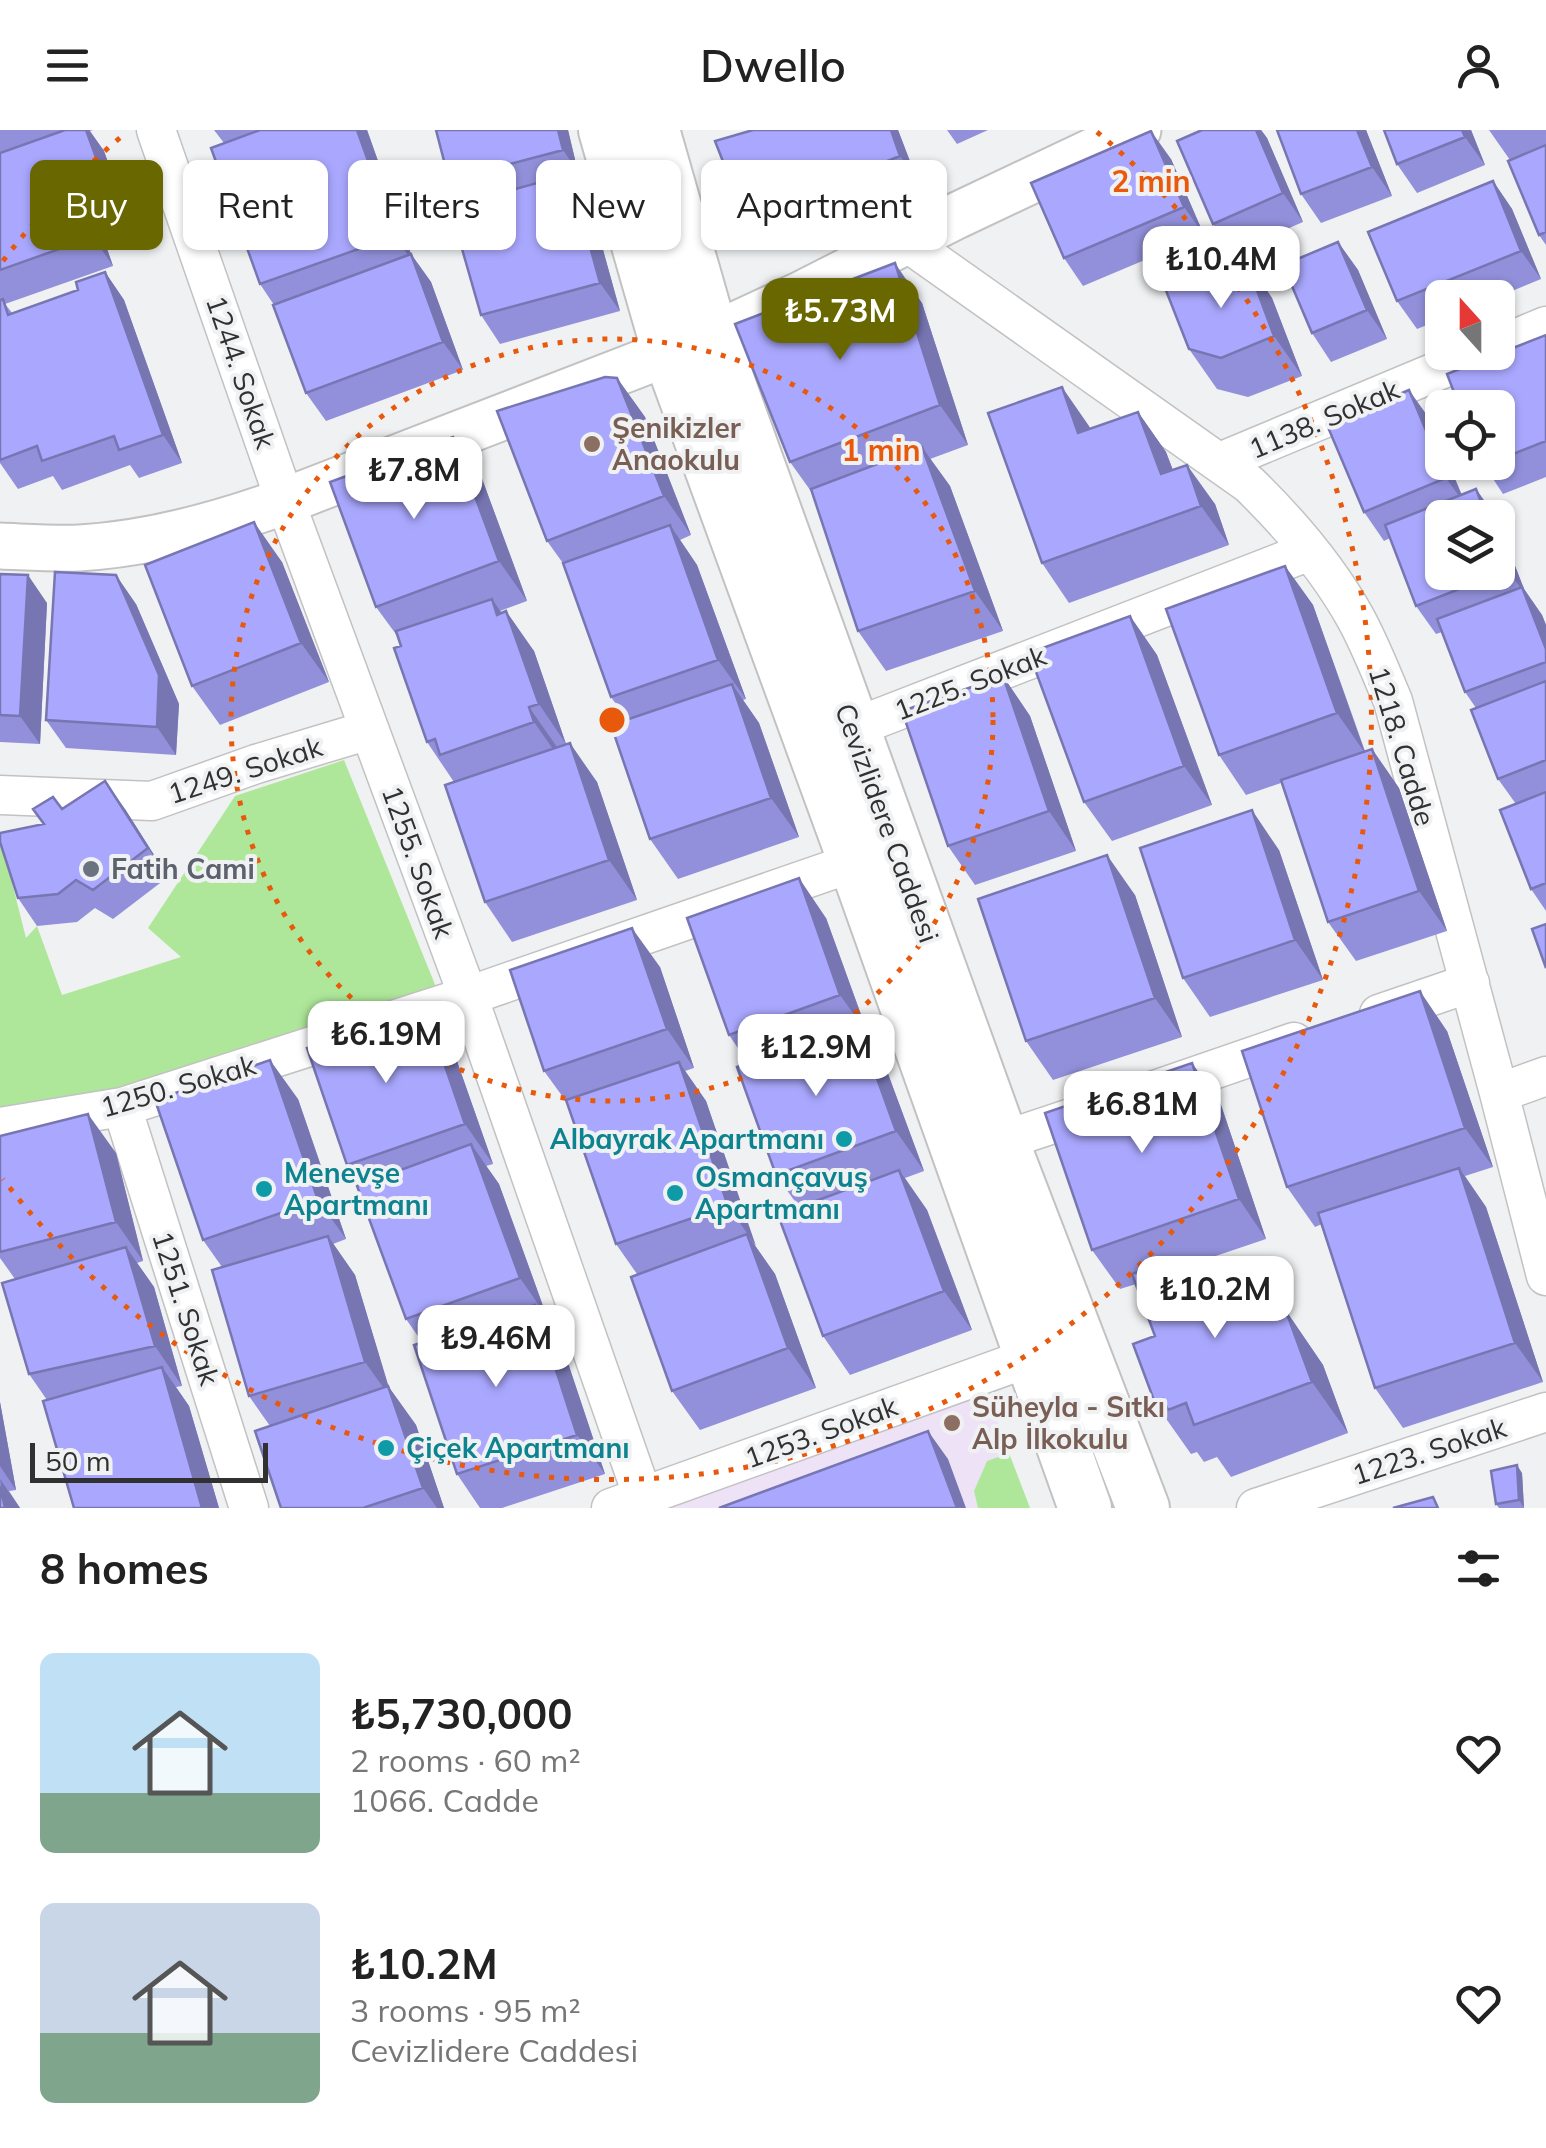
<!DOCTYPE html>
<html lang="en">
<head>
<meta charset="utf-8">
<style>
  :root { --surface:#fff; --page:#f2f2f2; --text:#222; --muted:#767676; --accent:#686700 }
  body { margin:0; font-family:Mulish,sans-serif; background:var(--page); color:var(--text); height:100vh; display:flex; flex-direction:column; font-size:38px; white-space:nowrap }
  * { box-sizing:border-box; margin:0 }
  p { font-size:32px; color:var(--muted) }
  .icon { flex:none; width:55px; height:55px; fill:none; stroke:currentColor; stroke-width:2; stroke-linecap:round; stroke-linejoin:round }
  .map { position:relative; height:1378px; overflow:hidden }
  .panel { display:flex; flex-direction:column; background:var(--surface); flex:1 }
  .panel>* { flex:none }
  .top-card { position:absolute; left:30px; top:30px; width:1000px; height:90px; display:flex; gap:20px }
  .needle { width:65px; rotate:339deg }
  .fabs { position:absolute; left:1425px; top:150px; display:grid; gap:20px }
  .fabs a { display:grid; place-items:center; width:90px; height:90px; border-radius:15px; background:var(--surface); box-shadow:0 2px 8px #0004; font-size:50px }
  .scale { position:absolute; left:30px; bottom:25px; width:238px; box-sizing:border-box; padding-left:10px; border:5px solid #313132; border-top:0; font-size:28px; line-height:35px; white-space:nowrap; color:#313132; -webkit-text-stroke:8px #f0f1f2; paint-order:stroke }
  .price { position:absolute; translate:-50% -85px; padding:0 22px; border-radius:20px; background:#fff; color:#222; font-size:32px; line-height:65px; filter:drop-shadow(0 2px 5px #0008) }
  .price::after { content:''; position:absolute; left:50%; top:60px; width:30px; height:22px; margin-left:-15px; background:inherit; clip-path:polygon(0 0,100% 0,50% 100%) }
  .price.on { background:var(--accent); color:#fff }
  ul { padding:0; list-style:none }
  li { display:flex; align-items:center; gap:30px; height:250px; padding:0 40px }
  li span { display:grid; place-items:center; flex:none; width:280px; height:200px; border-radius:15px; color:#555 }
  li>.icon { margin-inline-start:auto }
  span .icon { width:120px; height:120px; fill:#fffc; stroke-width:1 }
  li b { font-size:42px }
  h2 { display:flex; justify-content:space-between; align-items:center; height:120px; padding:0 40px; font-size:42px }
  .pill { padding:0 35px; border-radius:15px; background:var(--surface); box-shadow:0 2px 8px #0004; font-size:35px; line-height:90px }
  .pill.on { background:var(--accent); color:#fff }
  header { display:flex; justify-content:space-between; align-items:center; height:130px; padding:0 40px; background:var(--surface); font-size:45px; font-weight:600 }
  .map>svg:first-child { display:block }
  .education { fill:#ede2f6 }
  .green { fill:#aee799 }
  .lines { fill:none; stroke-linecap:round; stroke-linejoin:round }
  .minor-casing { stroke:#c2c2c3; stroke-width:41 }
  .tertiary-casing { stroke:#c2c2c3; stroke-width:49 }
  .secondary-casing { stroke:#c2c2c3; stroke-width:56 }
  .minor { stroke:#fff; stroke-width:38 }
  .tertiary { stroke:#fff; stroke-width:45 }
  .secondary { stroke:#fff; stroke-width:52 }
  .wall { fill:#9290da }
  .shaded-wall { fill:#7776b2 }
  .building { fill:#aaa8fe; stroke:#7776b2; stroke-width:2.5 }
  .ring { fill:none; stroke:#e8590c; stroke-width:5; stroke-dasharray:5 10 }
  .education-dot { fill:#8d6e63; stroke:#f0f1f2; stroke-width:4 }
  .worship-dot { fill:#6b7280; stroke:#f0f1f2; stroke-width:4 }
  .culture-dot { fill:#0f9aa8; stroke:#f0f1f2; stroke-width:4 }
  .labels { text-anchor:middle; stroke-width:8; stroke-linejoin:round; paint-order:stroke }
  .street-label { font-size:28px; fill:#313132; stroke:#f0f1f2 }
  .education-label { font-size:28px; font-weight:bold; fill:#785e54; stroke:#f0f1f2; text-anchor:start }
  .worship-label { font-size:28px; font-weight:bold; fill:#5b616d; stroke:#f0f1f2; text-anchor:start }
  .culture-label { font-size:28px; font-weight:bold; fill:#0d838f; stroke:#f0f1f2; text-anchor:start }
  .centre { fill:#e8590c; stroke:#f0f1f2; stroke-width:5 }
  .ring-label { font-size:30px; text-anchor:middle; font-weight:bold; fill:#e8590c; stroke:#f0f1f2; stroke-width:8; stroke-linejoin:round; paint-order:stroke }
</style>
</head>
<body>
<header><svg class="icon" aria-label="menu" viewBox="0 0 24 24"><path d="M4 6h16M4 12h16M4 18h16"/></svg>Dwello<svg class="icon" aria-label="person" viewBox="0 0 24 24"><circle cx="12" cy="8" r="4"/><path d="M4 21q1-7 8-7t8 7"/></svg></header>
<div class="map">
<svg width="1546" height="1378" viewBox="0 0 1546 1378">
  <rect width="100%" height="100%" fill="#f0f1f2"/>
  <path class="education" d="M988 1264 1009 1323 987 1331 974 1361 978 1378H671Z"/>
  <path class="green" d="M344 630 436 857 127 964 0 987V705L26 808 37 796 62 865 181 827 148 798 235 666Z
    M1009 1323 1030 1378H978L974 1361 987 1331Z"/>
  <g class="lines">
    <g class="minor-casing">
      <path id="minor" d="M156 0 285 371 468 866 643 1367 642 1378
        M905 111 1249 354C1290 394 1327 437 1355 487 1370 514 1381 543 1393 571L1499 963 1546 1146
        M1498 216 1546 196
        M1220 332 1483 222
        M853 598 1310 421
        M0 665 152 671 256 634 369 600
        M1379 884 1470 853
        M1152 961 1294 912
        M1499 963 1546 946
        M122 977 249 1378
        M0 997 122 977 468 866 855 732
        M1002 1011 1095 980
        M611 1378 1031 1227
        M1256 1378 1546 1282"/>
    </g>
    <g class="tertiary-casing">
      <path id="tertiary" d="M0 416C26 417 53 419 79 418 149 414 219 395 285 371L712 206 798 166 956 86 1138 0"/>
    </g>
    <g class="secondary-casing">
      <path id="secondary" d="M605 0 669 223 855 732 1085 1378
        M653 0 712 206 734 268 1002 1011 1143 1378"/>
    </g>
    <use href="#minor" class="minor"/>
    <use href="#tertiary" class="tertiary"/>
    <use href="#secondary" class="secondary"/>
  </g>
  <path class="wall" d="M0 0H93L90 1 104 21 125 81 97 90 113 136 5 174 13 184 78 160 105 142 124 170 182 333 139 348 130 335 62 360 53 346 18 359 0 333Z
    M214 0H367L411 124 431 152 463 240 326 291 306 263 274 175 260 154 224 13Z
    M436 0H568L578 42 464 72 449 50Z
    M753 0H898L916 47 761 110 745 88Z
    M947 0H988L957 14Z
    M1202 0H1261L1267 8 1303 92 1233 122 1213 94Z
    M1366 0 1392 66 1321 93 1301 64Z
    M1471 0 1485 35 1417 63 1397 34Z
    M1489 0H1546V115L1539 105 1510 30Z
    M1171 29 1204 105 1083 156 1064 128Z
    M1493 51 1512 79 1541 149 1495 168H1442V189L1417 199 1397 171Z
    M590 73 620 181 500 214 481 185Z
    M1338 112 1358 140 1387 209 1331 232 1312 203Z
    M1245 128 1272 168 1302 246 1248 267 1217 259 1189 219Z
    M922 173 968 315 930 329 950 356 1003 501 886 541 858 501 813 364 790 332Z
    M1546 205V347L1503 364 1482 332H1498V278Z
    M617 248 645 287 691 405 680 410 697 435 746 569 743 570 759 593 799 707 678 749 650 709 627 590 611 567 565 436 547 411Z
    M1138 282 1166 322 1173 340 1215 374 1229 415 1069 473 1042 433 1089 296 1090 299Z
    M1429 288 1442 320V332H1448L1462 365 1476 359 1496 388H1442L1498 392 1524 459 1542 485 1546 495V781L1531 759 1516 674 1498 649 1476 578 1465 562 1442 502 1436 504 1416 476 1390 408 1384 411 1364 382Z
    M481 346 527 471 500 481 534 521 566 614 597 652 637 770 512 812 485 772 454 652 427 612 398 507 376 477Z
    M282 432 329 552 220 595 192 556Z
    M1285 436 1313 475 1365 621 1372 619 1399 658 1447 801 1356 831 1328 792 1281 653 1246 665 1219 625Z
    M0 444 47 473 40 614 0 612Z
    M136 474 179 574 176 625 66 618 46 590Z
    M1130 486 1157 525 1212 675 1112 711 1084 672Z
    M1003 546 1030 586 1076 721 975 755 948 716Z
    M62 679H125L168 747 113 789 95 778 77 792 37 796 18 768 44 694Z
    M1279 720 1323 850 1210 887 1183 848Z
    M1135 765 1182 907 1053 950 1026 911Z
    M826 788 868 904 865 905 884 933 924 1041 905 1048 927 1080 972 1200 850 1245 823 1206 799 1077 776 1045 748 933 729 905Z
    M660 837 694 938 685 941 706 971 755 1116 775 1144 816 1258 700 1300 672 1261 637 1144 616 1114 568 974 544 941Z
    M1447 901 1493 1037 1465 1046 1486 1077 1543 1252 1403 1298 1375 1258 1322 1094 1315 1097 1287 1057Z
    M452 917 493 1034 486 1036 499 1054 547 1187 544 1188 562 1215 605 1344 502 1378H480L457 1344 422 1212 406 1189 361 1055 347 1035Z
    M298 969 346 1109 333 1114 355 1145 388 1256 416 1295 444 1378H281L270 1296 249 1266 222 1137 203 1110Z
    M1220 972 1266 1109 1195 1133 1201 1142 1227 1132 1232 1139 1252 1131 1323 1235 1348 1303 1231 1347 1217 1327 1204 1332 1197 1322 1191 1324 1155 1273V1206L1136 1154 1120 1159 1092 1120Z
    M0 1006 116 1023 143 1131 137 1133 154 1157 182 1256 176 1257 189 1276 219 1378H74L47 1270 29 1244 15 1149 0 1128Z
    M0 1272 16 1360 9 1361 20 1378H0Z
    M1522 1343 1524 1378H1499L1496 1374Z"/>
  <path class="shaded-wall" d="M86 0H89L104 21 125 81 105 52Z
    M357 0H367L411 124 431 152 463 240 443 212 414 134 395 106Z
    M558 0H568L578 42 563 20Z
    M891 0H898L916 47 900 26Z
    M1256 0H1261L1267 8 1303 92 1283 63Z
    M1357 0H1366L1392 66 1372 37Z
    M1462 0H1471L1485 35 1465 7Z
    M1151 1 1171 29 1204 105 1184 77Z
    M570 44 590 73 620 181 600 153Z
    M1493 51 1512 79 1541 149 1521 121Z
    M77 62 97 90 113 136 93 107Z
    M1338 112 1358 140 1387 209 1367 180Z
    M1245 128 1272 168 1302 246 1274 206Z
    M895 133 922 173 968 315 940 275Z
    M105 142 124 170 182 333 163 305Z
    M617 248 645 287 691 405 664 366Z
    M1062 257 1089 296 1106 343 1078 303Z
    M1409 260 1429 288 1442 320V332H1448L1466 376 1446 348Z
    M1138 282 1166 322 1189 384 1161 344Z
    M453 307 481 346 527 471 499 431Z
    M922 317 950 356 1003 501 975 461Z
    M1187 335 1215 374 1229 415 1201 376Z
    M1476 359 1496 387 1487 388Z
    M254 392 282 432 329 552 301 513Z
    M1498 392 1524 459 1542 485 1546 495V519L1526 466 1508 440 1498 414Z
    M670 395 697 435 746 569 718 530Z
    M1285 436 1313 475 1365 623 1337 583Z
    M28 445 47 473 40 614 20 586Z
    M116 445 136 474 179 574 176 625 157 597Z
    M492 469 512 498 506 481 534 521 566 614 539 574 497 485Z
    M1130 486 1157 525 1212 675 1184 636Z
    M1003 546 1030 586 1076 721 1049 681Z
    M732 554 759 593 799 707 771 668Z
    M529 577 557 617 562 632 534 592Z
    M570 613 597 652 637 770 609 730Z
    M1372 619 1399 658 1447 801 1419 761Z
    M105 651 125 679 168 747 148 718Z
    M1252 680 1279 720 1323 850 1295 810Z
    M1107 725 1135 765 1182 907 1155 868Z
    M799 748 826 788 868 904 840 865Z
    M632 798 660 837 694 938 667 899Z
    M1420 861 1447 901 1493 1037 1465 998Z
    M425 878 452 917 493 1034 465 994Z
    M857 893 884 933 924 1041 896 1001Z
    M270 930 298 969 346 1109 318 1070Z
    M679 932 706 971 756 1116 728 1076Z
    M1192 933 1220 972 1266 1109 1239 1069Z
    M88 984 116 1023 143 1131 116 1092Z
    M471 1014 499 1054 547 1187 520 1148Z
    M1459 1038 1486 1077 1543 1252 1515 1213Z
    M899 1040 927 1080 972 1200 944 1161Z
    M747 1104 775 1144 816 1258 788 1218Z
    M328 1106 355 1145 393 1271 365 1232Z
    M126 1117 154 1157 182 1256 155 1216Z
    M1252 1131 1323 1235 1348 1303 1312 1252 1274 1189Z
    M535 1175 562 1215 605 1344 577 1305Z
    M162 1237 189 1276 219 1378H202Z
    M388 1256 416 1295 444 1378H437L423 1358Z
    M0 1272 16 1360 0 1336Z
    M928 1301 948 1329 966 1378H957Z
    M1517 1335 1522 1343 1524 1378 1519 1370Z
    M0 1349 20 1378H5Z"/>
  <path class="building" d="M65 0H86L105 52 77 62 93 107 0 140V23Z
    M260 0H357L395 106 260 154 211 18Z
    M436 0H558L563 20 449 50Z
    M753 0H891L900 26 745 88 715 11Z
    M1202 0H1256L1283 63 1213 94 1177 11Z
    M1277 0H1357L1372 37 1301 64Z
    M1384 0H1462L1465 7 1397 34Z
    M1151 1 1184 77 1064 128 1031 53Z
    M1546 15V102L1539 105 1508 31Z
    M570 44 600 153 481 185 450 77Z
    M1493 51 1521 121 1397 171 1368 102Z
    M1338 112 1367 180 1312 203 1283 135Z
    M411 124 443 212 306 263 273 175Z
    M1245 128 1274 206 1221 228 1189 219 1165 158Z
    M895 133 940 275 790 332 735 194Z
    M105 142 163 305 119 320 114 306 42 331 37 316 0 330V170L3 169 8 185 78 160 76 152Z
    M1546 205V311L1498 330V278H1460L1447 244Z
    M605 247 617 248 664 366 547 411 497 281Z
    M1062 257 1078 303 1138 282 1161 344 1187 335 1201 376 1042 433 988 283Z
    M1409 260 1446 348 1364 382 1327 295Z
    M453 307 499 431 376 477 330 352Z
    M922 317 975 461 858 501 811 359Z
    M1476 359 1487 388H1442V442H1498V414L1508 440 1416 476 1385 395Z
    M254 392 301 513 192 556 145 435Z
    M670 395 718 530 611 567 563 433Z
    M1285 436 1337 583 1219 625 1166 479Z
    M55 442 116 445 159 545 157 597 46 590Z
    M0 444 28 445 20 586 0 585Z
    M1522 457 1546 519V532L1465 562 1437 489Z
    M492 469 497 485 506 481 539 574 529 577 534 592 440 625 435 609 427 612 394 518 401 516 396 501Z
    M1130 486 1184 636 1084 672 1029 523Z
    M1003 546 1049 681 948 716 902 581Z
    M1546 551V630L1498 649 1471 580Z
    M732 554 771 668 650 709 611 595Z
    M570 613 609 730 485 772 445 655Z
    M1372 619 1419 761 1328 792 1281 650Z
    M105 651 148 718 93 760 76 750 58 764 18 768 0 712V703L44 694 33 679 53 667 62 679Z
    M1546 662V753L1531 759 1500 680Z
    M1252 680 1295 810 1183 848 1140 718Z
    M1107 725 1155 868 1026 911 978 769Z
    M799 748 840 865 729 905 687 788Z
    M1546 794V838L1532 799Z
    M632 798 667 899 544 941 510 840Z
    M1420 861 1465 998 1287 1057 1242 921Z
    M425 878 465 994 347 1035 307 918Z
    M857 893 896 1001 776 1045 737 937Z
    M270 930 318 1070 203 1110 155 970Z
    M679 932 728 1076 616 1114 566 970Z
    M1192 933 1239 1069 1092 1120 1045 983Z
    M88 984 116 1092 0 1122V1006Z
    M471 1014 520 1148 406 1189 357 1056Z
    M1459 1038 1515 1213 1375 1258 1318 1083Z
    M899 1040 944 1161 823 1206 778 1085Z
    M747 1104 788 1218 672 1261 631 1147Z
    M328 1106 365 1232 249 1266 212 1140Z
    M126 1117 155 1216 29 1244 2 1153Z
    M1252 1131 1274 1189 1287 1184 1312 1252 1194 1295 1186 1273 1168 1280 1163 1269 1155 1273 1133 1214 1155 1206 1132 1144 1165 1132 1169 1143 1194 1133 1198 1143 1227 1132 1230 1140Z
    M535 1175 577 1305 457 1344 414 1215Z
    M162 1237 202 1378H74L43 1271Z
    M388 1256 423 1358 363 1378H281L255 1301Z
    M928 1301 957 1378H719Z
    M1517 1335 1519 1370 1496 1374 1491 1341Z
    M0 1356 5 1378H0Z
    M1433 1367 1438 1378H1393Z"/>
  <g class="ring">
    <circle cx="612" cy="590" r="381"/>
    <path d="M3 131A762 762 0 0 1 127 2M1097 2A762 762 0 1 1 3 1049"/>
  </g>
  <g class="education-dot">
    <circle cx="592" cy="314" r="10"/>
    <circle cx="952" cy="1293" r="10"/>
  </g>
  <circle class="worship-dot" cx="91" cy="739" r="10"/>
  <g class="culture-dot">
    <circle cx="844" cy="1009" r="10"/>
    <circle cx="264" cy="1059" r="10"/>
    <circle cx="675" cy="1063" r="10"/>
    <circle cx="386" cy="1318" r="10"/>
  </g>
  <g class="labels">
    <g class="street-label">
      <text transform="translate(241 242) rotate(71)" y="10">1244. Sokak</text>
      <text transform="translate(1324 289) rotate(-23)" y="10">1138. Sokak</text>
      <text transform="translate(970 553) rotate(-21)" y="10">1225. Sokak</text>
      <text transform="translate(1402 616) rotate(73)" y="10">1218. Cadde</text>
      <text transform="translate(245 640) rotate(-18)" y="10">1249. Sokak</text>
      <text transform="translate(887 693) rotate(70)" y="10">Cevizlidere Caddesi</text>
      <text transform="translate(418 732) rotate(70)" y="10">1255. Sokak</text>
      <text transform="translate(178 956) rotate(-16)" y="10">1250. Sokak</text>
      <text transform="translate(186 1178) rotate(72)" y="10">1251. Sokak</text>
      <text transform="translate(821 1302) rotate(-20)" y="10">1253. Sokak</text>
      <text transform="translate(1429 1321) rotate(-18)" y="10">1223. Sokak</text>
    </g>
    <g class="education-label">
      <text x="612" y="308">Şenikizler<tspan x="612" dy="32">Anaokulu</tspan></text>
      <text x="972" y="1287">Süheyla - Sıtkı<tspan x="972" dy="32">Alp İlkokulu</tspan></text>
    </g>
    <g class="worship-label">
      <text x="111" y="749">Fatih Cami</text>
    </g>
    <g class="culture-label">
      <text x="824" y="1019" text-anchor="end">Albayrak Apartmanı</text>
      <text x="284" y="1053">Menevşe<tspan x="284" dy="32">Apartmanı</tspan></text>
      <text x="695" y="1057">Osmançavuş<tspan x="695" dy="32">Apartmanı</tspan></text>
      <text x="406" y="1328">Çiçek Apartmanı</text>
    </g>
  </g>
  <circle cx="612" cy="590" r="15" class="centre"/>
  <g class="ring-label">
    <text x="1151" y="62">2 min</text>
    <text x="881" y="331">1 min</text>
  </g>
</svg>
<div class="fabs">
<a><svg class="needle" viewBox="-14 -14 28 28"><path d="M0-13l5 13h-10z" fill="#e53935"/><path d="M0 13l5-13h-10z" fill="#767676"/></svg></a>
<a><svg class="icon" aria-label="locate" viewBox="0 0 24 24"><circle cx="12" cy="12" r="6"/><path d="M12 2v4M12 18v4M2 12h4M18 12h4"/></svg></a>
<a><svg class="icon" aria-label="layers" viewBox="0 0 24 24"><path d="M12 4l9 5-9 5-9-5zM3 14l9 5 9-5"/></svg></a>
</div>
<div class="scale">50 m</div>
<b class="price" style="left:1221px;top:181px">₺10.4M</b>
<b class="price on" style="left:840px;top:233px">₺5.73M</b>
<b class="price" style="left:414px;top:392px">₺7.8M</b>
<b class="price" style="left:386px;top:956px">₺6.19M</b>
<b class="price" style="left:816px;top:969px">₺12.9M</b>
<b class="price" style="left:1142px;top:1026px">₺6.81M</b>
<b class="price" style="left:1215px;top:1211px">₺10.2M</b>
<b class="price" style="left:496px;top:1260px">₺9.46M</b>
<div class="top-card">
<a class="pill on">Buy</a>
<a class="pill">Rent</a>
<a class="pill">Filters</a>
<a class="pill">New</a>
<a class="pill">Apartment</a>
</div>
</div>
<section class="panel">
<h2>8 homes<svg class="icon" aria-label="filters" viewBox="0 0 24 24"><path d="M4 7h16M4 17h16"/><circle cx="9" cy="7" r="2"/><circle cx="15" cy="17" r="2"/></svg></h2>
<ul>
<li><span style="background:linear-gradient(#bfe0f5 70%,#7fa58c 0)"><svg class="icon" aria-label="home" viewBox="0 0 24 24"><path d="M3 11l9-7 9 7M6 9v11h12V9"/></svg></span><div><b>₺5,730,000</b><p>2 rooms · 60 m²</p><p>1066. Cadde</p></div><svg class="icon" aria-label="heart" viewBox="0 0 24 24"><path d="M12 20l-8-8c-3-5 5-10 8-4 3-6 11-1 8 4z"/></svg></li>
<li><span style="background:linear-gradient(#c9d6e8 65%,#7fa58c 0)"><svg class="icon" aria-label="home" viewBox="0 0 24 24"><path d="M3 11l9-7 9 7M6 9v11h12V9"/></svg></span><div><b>₺10.2M</b><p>3 rooms · 95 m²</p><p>Cevizlidere Caddesi</p></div><svg class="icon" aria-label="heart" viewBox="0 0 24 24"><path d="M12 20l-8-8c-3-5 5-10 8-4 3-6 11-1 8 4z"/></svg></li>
</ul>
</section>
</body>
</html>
